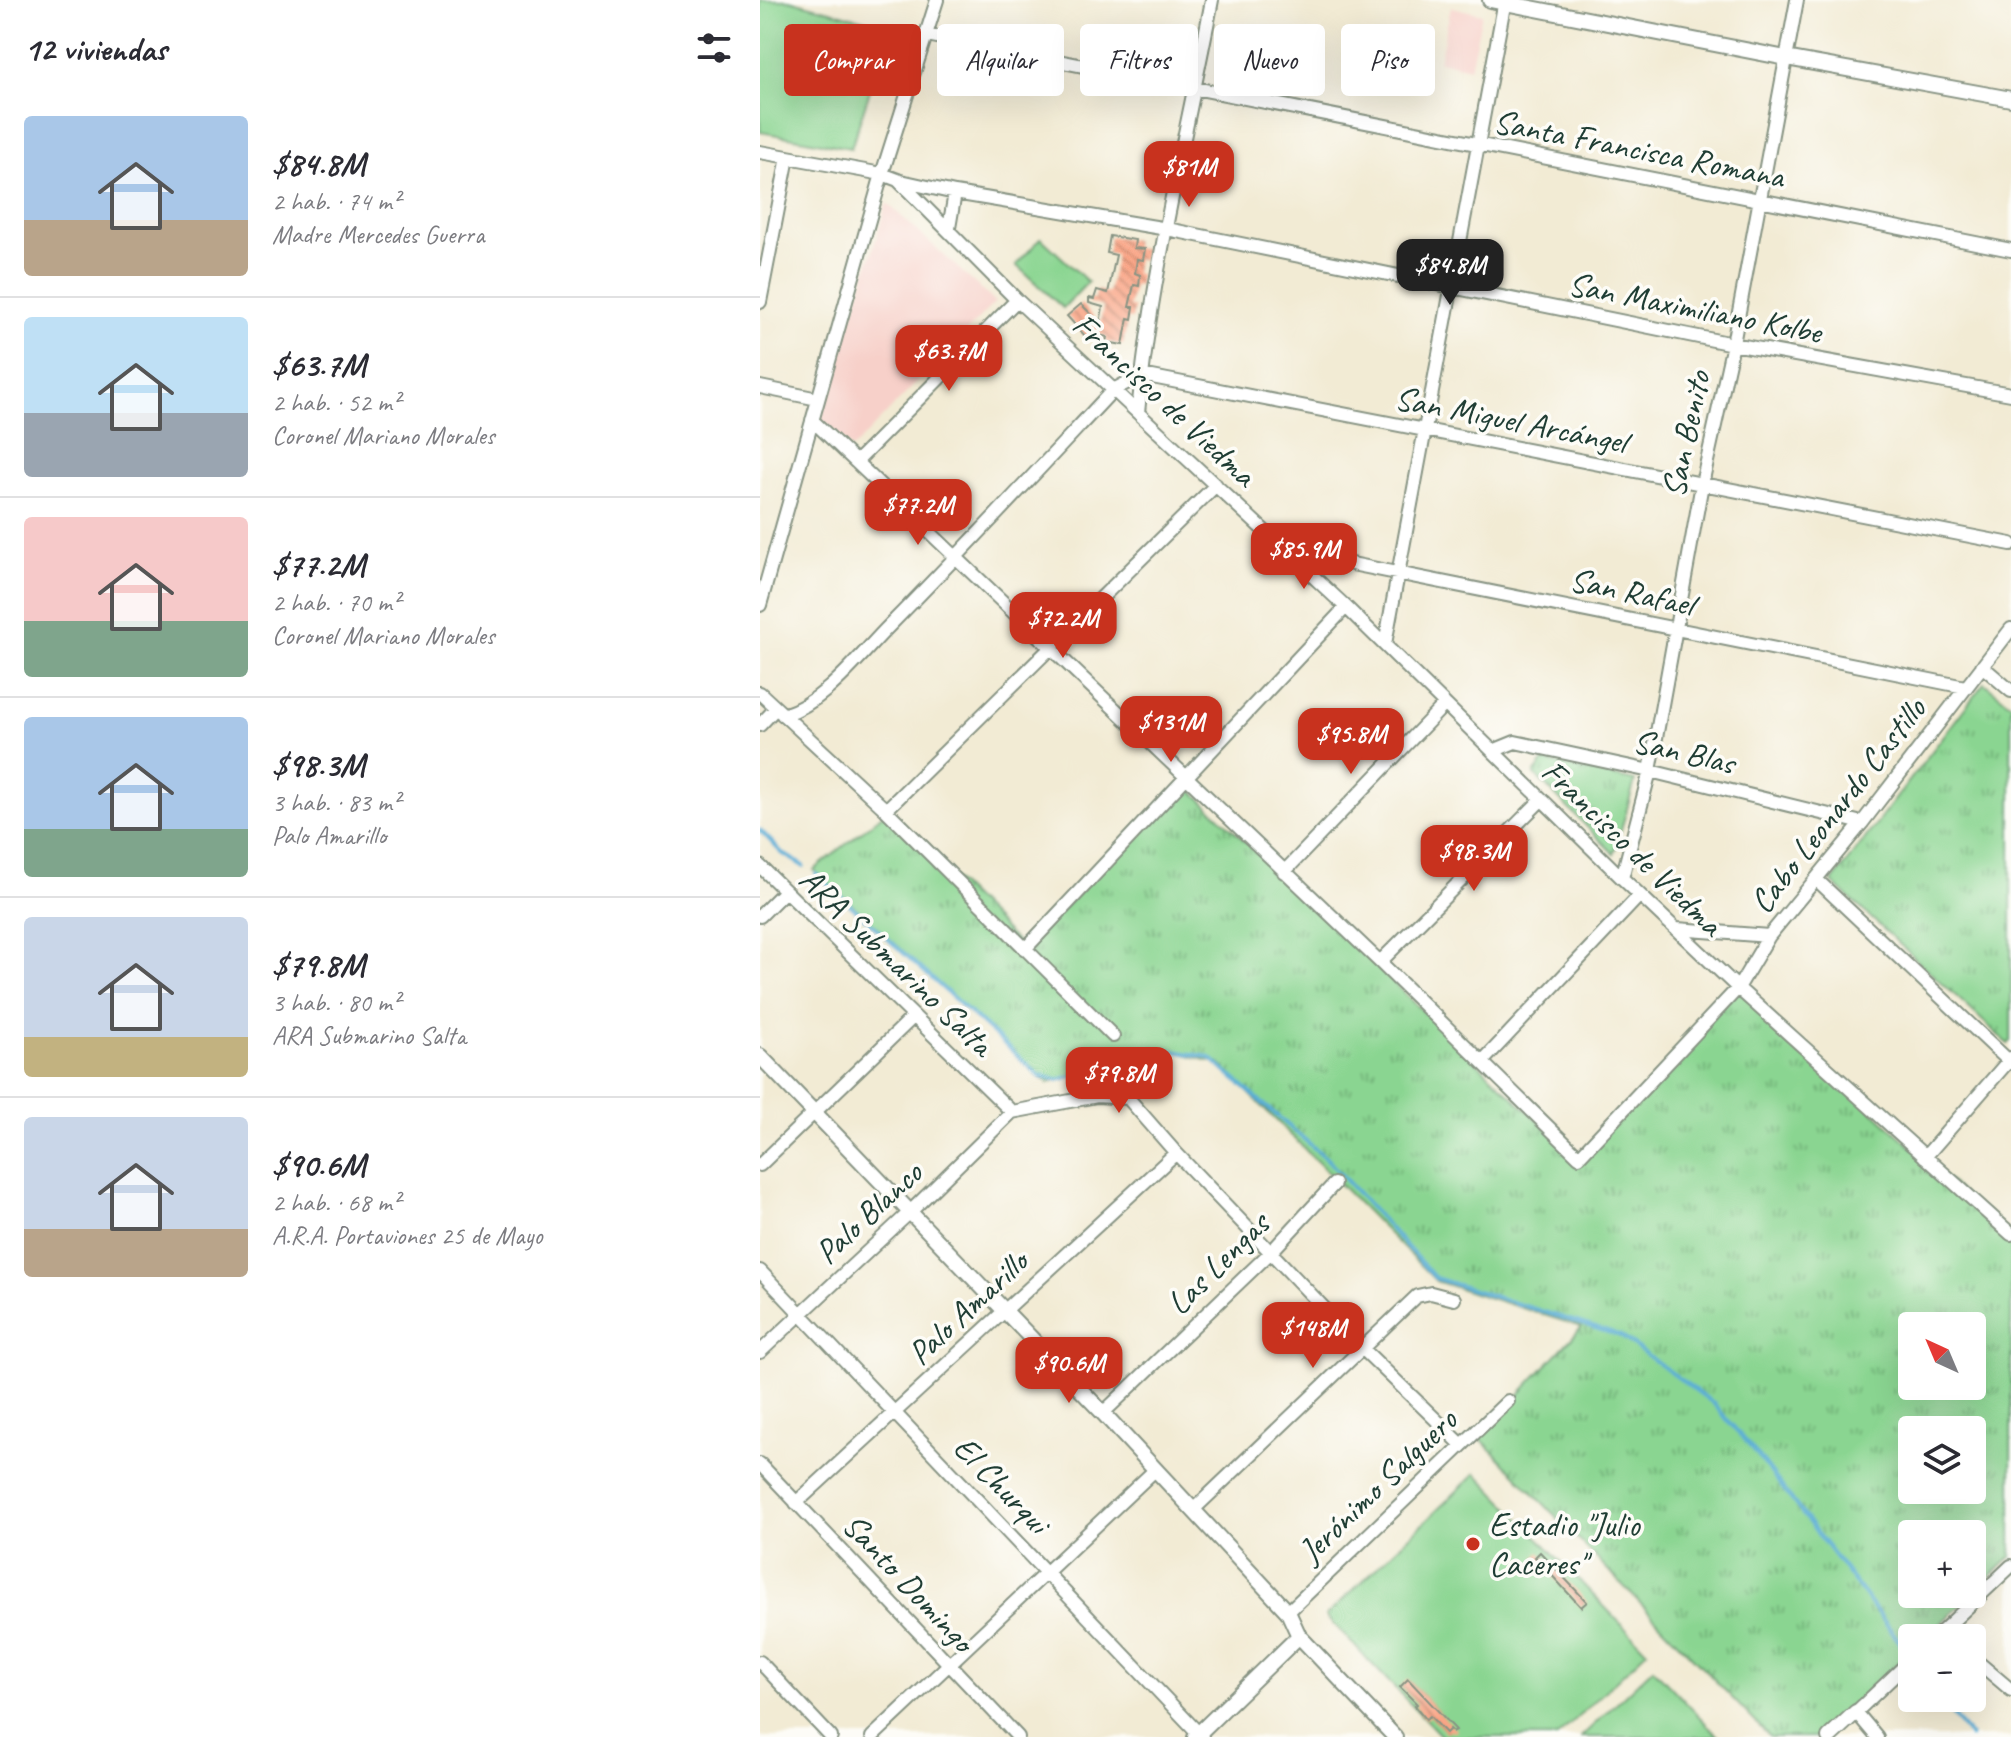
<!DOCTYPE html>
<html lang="es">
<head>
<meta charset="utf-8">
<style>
  :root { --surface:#fff; --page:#f7f7f7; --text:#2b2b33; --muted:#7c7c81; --line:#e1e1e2; --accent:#c8321e }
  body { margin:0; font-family:Caveat,sans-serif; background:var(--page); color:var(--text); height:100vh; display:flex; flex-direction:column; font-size:30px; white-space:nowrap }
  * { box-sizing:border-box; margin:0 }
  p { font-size:26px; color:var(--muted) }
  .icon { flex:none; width:44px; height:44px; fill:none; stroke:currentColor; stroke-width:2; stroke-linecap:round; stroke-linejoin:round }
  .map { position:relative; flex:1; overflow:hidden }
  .drawer { display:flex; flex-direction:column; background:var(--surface); width:760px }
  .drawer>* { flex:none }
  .banner { position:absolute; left:24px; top:24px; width:760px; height:72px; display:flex; gap:16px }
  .needle { width:52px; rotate:316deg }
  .tools { position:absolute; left:1138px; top:1312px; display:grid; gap:16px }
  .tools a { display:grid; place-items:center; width:88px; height:88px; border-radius:8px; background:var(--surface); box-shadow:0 8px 32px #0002; font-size:40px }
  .price { position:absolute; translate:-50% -68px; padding:0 18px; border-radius:16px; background:var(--accent); color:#fff; font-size:26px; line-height:52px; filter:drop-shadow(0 2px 4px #0008) }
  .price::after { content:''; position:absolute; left:50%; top:48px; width:24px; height:18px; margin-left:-12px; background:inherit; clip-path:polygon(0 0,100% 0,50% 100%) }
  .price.selected { background:#222; color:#fff }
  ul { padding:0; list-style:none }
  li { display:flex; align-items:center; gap:24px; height:200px; padding:0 24px }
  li+li { border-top:2px solid var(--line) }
  li span { display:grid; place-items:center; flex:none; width:224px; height:160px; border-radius:8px; color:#555 }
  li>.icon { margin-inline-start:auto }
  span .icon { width:96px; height:96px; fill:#fffc; stroke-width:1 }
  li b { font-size:34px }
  h2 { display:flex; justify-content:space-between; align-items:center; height:96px; padding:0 24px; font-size:34px }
  .tag { padding:0 28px; border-radius:8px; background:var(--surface); box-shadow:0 8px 32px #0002; font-size:28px; line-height:72px }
  .tag.selected { background:var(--accent); color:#fff }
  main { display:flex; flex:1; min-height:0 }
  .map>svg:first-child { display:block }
  .built { fill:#f7d0c9 }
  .grass { fill:url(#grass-tufts); stroke:#548962; stroke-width:2; fill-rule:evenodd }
  .garden { fill:#8ad591; stroke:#548962; stroke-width:2 }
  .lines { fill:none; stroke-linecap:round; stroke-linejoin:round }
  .stream { stroke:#5baed6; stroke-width:4 }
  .building { fill:url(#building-back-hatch) }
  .minor-casing { stroke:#889484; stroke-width:16 }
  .tertiary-casing { stroke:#889484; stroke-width:18 }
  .minor { stroke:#fff; stroke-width:12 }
  .tertiary { stroke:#fff; stroke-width:14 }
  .poi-dot { fill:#c8321e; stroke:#fdfcf7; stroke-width:3 }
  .labels { text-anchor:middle; stroke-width:7; stroke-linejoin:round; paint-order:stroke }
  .street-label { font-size:34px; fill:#1f3d34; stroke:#fdfcf7 }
  .poi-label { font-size:34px; fill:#1f3d34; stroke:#fdfcf7; text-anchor:start }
</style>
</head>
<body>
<main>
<section class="drawer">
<h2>12 viviendas<svg class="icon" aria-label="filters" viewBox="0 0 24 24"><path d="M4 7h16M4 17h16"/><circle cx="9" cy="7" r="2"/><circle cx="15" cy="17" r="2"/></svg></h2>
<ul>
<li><span style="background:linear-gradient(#a9c7e8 65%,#b9a48a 0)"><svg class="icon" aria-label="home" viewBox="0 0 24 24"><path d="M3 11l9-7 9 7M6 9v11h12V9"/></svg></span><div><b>$84.8M</b><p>2 hab. · 74 m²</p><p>Madre Mercedes Guerra</p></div></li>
<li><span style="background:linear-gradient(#bfe0f5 60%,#9aa5b1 0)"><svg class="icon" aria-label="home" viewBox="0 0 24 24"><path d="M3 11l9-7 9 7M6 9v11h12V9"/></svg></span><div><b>$63.7M</b><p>2 hab. · 52 m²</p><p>Coronel Mariano Morales</p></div></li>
<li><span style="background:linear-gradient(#f6c9c9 65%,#7fa58c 0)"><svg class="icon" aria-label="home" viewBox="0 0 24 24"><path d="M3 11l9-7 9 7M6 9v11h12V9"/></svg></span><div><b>$77.2M</b><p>2 hab. · 70 m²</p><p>Coronel Mariano Morales</p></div></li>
<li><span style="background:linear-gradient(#a9c7e8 70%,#7fa58c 0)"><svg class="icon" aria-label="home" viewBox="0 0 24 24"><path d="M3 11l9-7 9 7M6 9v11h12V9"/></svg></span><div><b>$98.3M</b><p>3 hab. · 83 m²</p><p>Palo Amarillo</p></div></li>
<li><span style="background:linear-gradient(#c9d6e8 75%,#c2b280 0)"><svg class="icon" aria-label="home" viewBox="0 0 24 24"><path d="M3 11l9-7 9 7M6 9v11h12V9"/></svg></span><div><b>$79.8M</b><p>3 hab. · 80 m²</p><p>ARA Submarino Salta</p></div></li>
<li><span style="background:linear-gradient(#c9d6e8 70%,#b9a48a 0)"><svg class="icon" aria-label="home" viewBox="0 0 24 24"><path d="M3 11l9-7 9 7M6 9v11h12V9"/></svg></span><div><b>$90.6M</b><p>2 hab. · 68 m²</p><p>A.R.A. Portaviones 25 de Mayo</p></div></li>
</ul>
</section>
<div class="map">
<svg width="1251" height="1737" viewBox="0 0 1251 1737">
  <defs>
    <pattern id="grass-tufts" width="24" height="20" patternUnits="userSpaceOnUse" patternTransform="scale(2)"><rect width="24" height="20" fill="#8ad591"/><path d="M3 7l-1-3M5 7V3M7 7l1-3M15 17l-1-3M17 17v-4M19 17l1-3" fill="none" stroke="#70ae77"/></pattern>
    <pattern id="building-back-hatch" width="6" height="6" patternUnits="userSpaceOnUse" patternTransform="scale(2)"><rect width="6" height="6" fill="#faa586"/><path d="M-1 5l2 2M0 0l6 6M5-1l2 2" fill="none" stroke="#ca886e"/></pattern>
  </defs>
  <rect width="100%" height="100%" fill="#fdfcf7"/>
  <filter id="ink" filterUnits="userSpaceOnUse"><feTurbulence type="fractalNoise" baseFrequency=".0125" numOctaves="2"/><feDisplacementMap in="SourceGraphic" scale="16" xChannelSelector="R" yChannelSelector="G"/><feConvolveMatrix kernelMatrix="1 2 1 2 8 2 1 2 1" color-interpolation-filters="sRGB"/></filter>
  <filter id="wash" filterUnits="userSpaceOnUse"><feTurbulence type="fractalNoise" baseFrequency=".006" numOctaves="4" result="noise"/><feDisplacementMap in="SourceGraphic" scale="32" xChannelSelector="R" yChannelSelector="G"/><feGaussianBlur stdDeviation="1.8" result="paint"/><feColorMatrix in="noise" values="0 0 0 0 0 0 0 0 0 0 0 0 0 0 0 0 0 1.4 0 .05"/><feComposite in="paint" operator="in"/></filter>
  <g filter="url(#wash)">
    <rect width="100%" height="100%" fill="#f2ebd4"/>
    <path class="built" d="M691 7 722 14 710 68 679 61Z
      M127 203 235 302 92 449 61 419Z"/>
    <path class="grass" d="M1224 683 1251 704V1041L1248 1044 1072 882Z
      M784 761 875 781 854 854 774 774Z
      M424 783 818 1159 979 989 1251 1238V1557L1212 1594V1534H1152V1594H1212L1165 1638H1152V1650L1060 1737H1010L719 1437 822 1327 676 1281 460 1064 408 1049 288 1083 54 870 126 812 264 949ZM1152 1326H1212V1386H1152ZM1152 1430H1212V1490H1152Z"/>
    <path class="garden" d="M0 0H29L131 27 91 148 0 132Z
      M281 238 328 282 303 308 256 265Z
      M716 1473 887 1651 797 1737H682L566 1616Z
      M893 1668 959 1737H820H821Z"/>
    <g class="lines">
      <path class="stream" d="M0 830 22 853 43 866
        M56 874 280 1076 298 1080 408 1050 449 1057 567 1159 675 1278 861 1336 953 1403 1000 1458 1149 1654
        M1179 1698 1210 1737"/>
    </g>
    <g id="blocks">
      <path class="building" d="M350 236 375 240 374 248 385 249 383 260 377 259 375 273 380 275 379 286 374 285 369 307H374L372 319 368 318 363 345 346 342 347 337 332 333 327 338 307 316 321 304 340 323 343 307 329 303V298L334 299 337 290 348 293 356 255 347 253Z
        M780 1552 827 1602 821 1607 775 1557Z
        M648 1679 696 1730 693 1732 690 1729 686 1733 670 1716 666 1719 655 1706 657 1704 640 1687Z"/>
    </g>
  </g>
  <g filter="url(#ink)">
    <use href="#blocks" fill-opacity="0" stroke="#889484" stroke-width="2"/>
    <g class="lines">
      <g class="minor-casing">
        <path id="minor" d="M167 35 1251 250
          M0 152 122 174 138 180 257 300 586 607 862 878 978 988 1251 1234
          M141 181 195 193 407 229 973 344 1251 394
          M189 228 195 193
          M0 302 28 157
          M0 387 58 399
          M378 413C391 275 426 137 452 0
          M52 420 620 962 819 1157 978 988 1009 936 1102 823 1251 629
          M96 462 257 300
          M527 551 1205 687
          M0 605 122 174 177 0
          M625 644 745 0
          M1222 666 1251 691
          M0 693 126 810 353 1036
          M23 715C66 702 99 656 130 625 206 548 279 469 353 390L382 375 1251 544
          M0 725 16 708
          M733 751 755 742 890 771 1102 823
          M126 810 456 485
          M0 866 252 1112 337 1096 368 1098 416 1153 602 1348 702 1445
          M524 872 685 704
          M862 878 890 771 942 484 973 344 1037 0
          M1057 880 1251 1063
          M0 916 25 891
          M917 929 1009 936
          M265 949 586 607
          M620 962 782 799
          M722 1062 880 895
          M1165 1157 1251 1058
          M0 1165 153 1017
          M0 1271 442 1737
          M0 1352 149 1213 252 1112
          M343 1413 512 1251 574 1184
          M0 1464 258 1737
          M36 1503 416 1153
          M433 1510 657 1296 671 1293 694 1299
          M528 1612 748 1401
          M1175 1638 1251 1566
          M1212 1657 1251 1690
          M0 1662 71 1737
          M112 1737 396 1469
          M1117 1737 1096 1712 1152 1659"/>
      </g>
      <g class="tertiary-casing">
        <path id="tertiary" d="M730 0 1026 58 1251 99
          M0 1056 343 1413 528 1612 539 1636 635 1737
          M435 1737 539 1636
          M1069 1737 1096 1712"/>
      </g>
      <use href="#minor" class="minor"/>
      <use href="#tertiary" class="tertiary"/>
    </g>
  </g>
  <circle class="poi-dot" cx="713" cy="1544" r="8"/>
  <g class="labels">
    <g class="street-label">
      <text transform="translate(879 148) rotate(11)" y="12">Santa Francisca Romana</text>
      <text transform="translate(935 307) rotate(11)" y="12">San Maximiliano Kolbe</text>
      <text transform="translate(405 399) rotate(43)" y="12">Francisco de Viedma</text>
      <text transform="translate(751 419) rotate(11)" y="12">San Miguel Arcángel</text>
      <text transform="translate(925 434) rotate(-78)" y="12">San Benito</text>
      <text transform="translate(872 591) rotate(12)" y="12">San Rafael</text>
      <text transform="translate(924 751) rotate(13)" y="12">San Blas</text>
      <text transform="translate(1077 805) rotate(-52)" y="12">Cabo Leonardo Castillo</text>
      <text transform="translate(873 847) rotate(44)" y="12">Francisco de Viedma</text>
      <text transform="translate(137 961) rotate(44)" y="12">ARA Submarino Salta</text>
      <text transform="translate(108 1212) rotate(-43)" y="12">Palo Blanco</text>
      <text transform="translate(457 1263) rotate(-45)" y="12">Las Lengas</text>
      <text transform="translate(207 1307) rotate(-43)" y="12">Palo Amarillo</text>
      <text transform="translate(242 1484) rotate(46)" y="12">El Churqui</text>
      <text transform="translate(617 1485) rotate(-44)" y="12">Jerónimo Salguero</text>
      <text transform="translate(149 1582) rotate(47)" y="12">Santo Domingo</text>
    </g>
    <g class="poi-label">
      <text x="729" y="1536">Estadio "Julio<tspan x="729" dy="39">Caceres"</tspan></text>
    </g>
  </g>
</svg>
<div class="tools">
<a><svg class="needle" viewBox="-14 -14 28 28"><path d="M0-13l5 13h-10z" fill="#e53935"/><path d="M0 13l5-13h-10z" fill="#7c7c81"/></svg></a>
<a><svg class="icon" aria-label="layers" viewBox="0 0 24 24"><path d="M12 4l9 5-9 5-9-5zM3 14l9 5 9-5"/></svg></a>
<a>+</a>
<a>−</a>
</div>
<b class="price" style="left:429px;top:209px">$81M</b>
<b class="price selected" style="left:690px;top:307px">$84.8M</b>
<b class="price" style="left:189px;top:393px">$63.7M</b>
<b class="price" style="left:158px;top:547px">$77.2M</b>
<b class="price" style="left:544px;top:591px">$85.9M</b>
<b class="price" style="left:303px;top:660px">$72.2M</b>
<b class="price" style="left:411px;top:764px">$131M</b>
<b class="price" style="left:591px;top:776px">$95.8M</b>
<b class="price" style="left:714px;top:893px">$98.3M</b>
<b class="price" style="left:359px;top:1115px">$79.8M</b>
<b class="price" style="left:553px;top:1370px">$148M</b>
<b class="price" style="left:309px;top:1405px">$90.6M</b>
<div class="banner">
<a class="tag selected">Comprar</a>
<a class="tag">Alquilar</a>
<a class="tag">Filtros</a>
<a class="tag">Nuevo</a>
<a class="tag">Piso</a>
</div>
</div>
</main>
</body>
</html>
